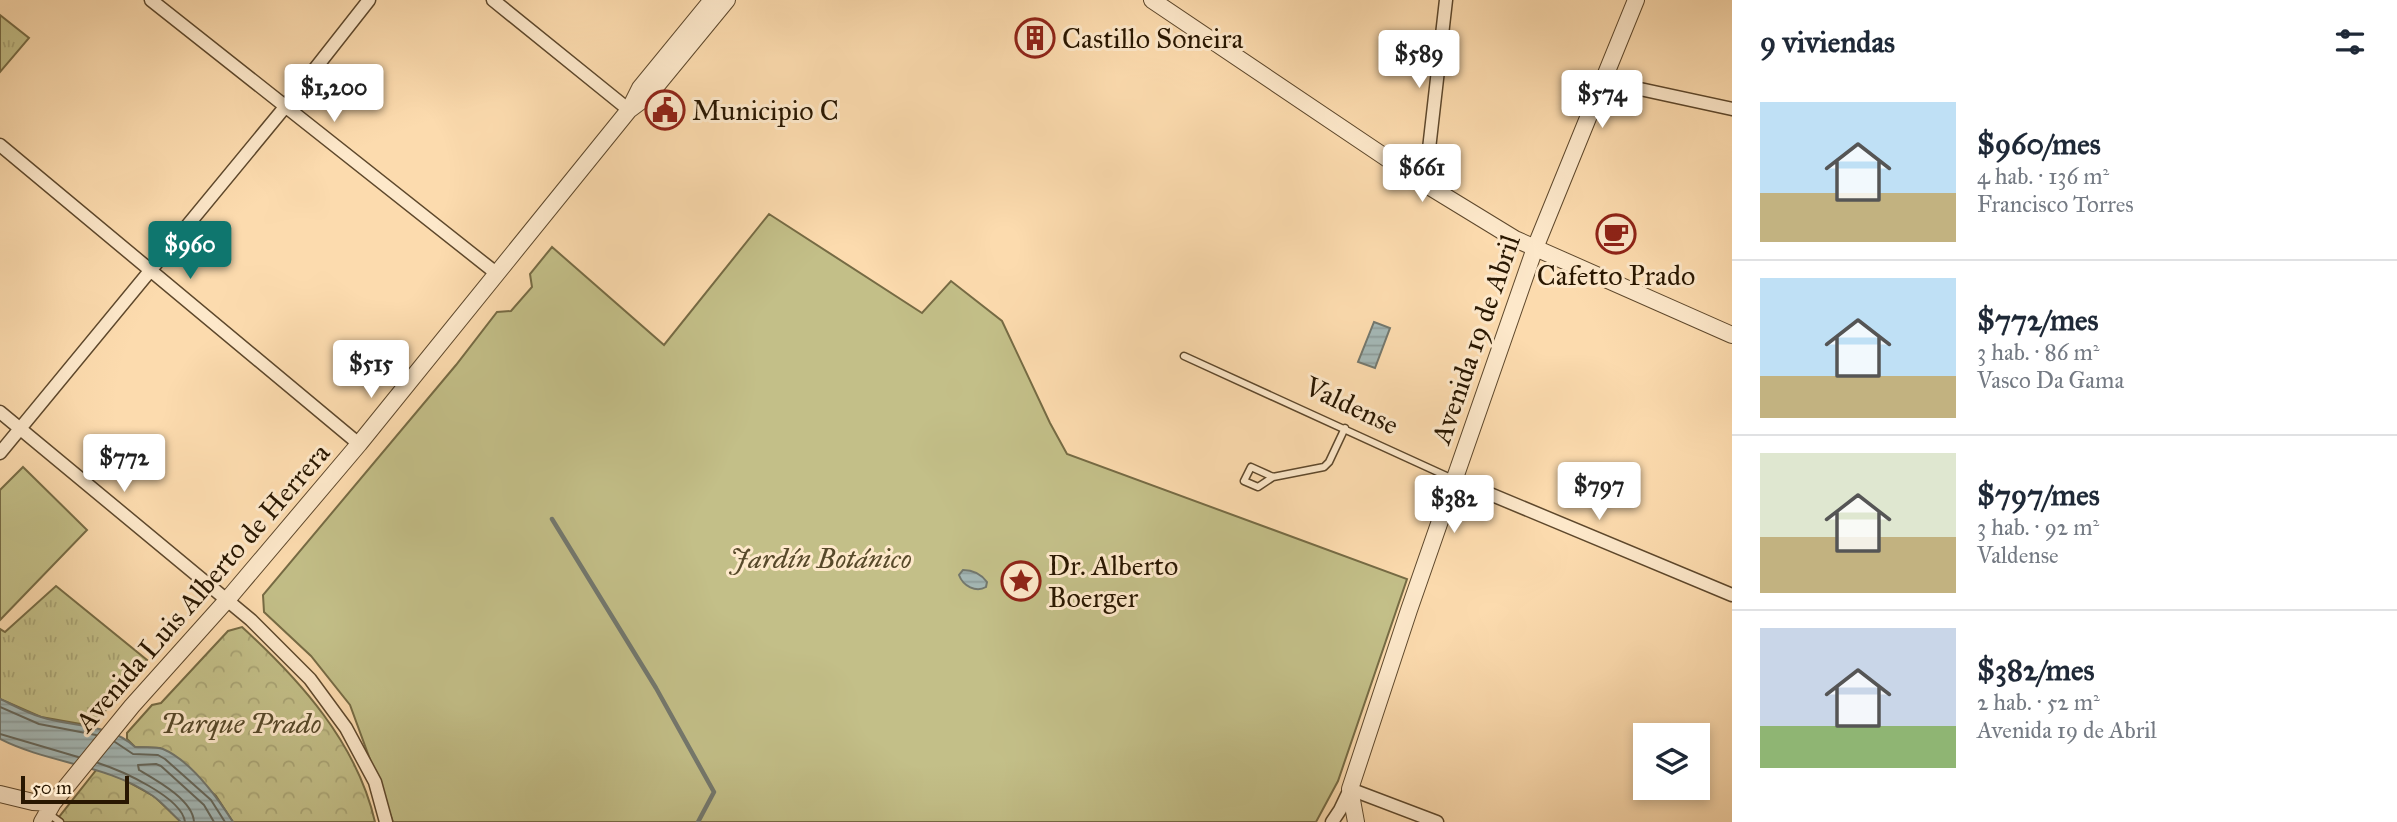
<!DOCTYPE html>
<html lang="es">
<head>
<meta charset="utf-8">
<style>
  :root { --surface:#fff; --page:#f2f2f3; --text:#1f2937; --muted:#747a83; --line:#e0e1e3; --accent:#0f766e }
  body { margin:0; font-family:"IM FELL Great Primer",serif; background:var(--page); color:var(--text); height:100vh; display:flex; flex-direction:column; font-size:26px; white-space:nowrap }
  * { box-sizing:border-box; margin:0 }
  p { font-size:23px; color:var(--muted) }
  .icon { flex:none; width:38px; height:38px; fill:none; stroke:currentColor; stroke-width:2; stroke-linecap:round; stroke-linejoin:round }
  .map { position:relative; flex:1; overflow:hidden }
  .drawer { display:flex; flex-direction:column; background:var(--surface); width:665px }
  .drawer>* { flex:none }
  .tools { position:absolute; left:1633px; top:723px; display:grid; gap:14px }
  .tools a { display:grid; place-items:center; width:77px; height:77px; border-radius:0px; background:var(--surface); box-shadow:0 4px 10px #0003; font-size:35px }
  .scale { position:absolute; left:21px; bottom:18px; width:108px; box-sizing:border-box; padding-left:7px; border:4px solid #291701; border-top:0; font-size:19px; line-height:24px; white-space:nowrap; color:#291701; -webkit-text-stroke:5px #fde8ca; paint-order:stroke }
  .price { position:absolute; translate:-50% -60px; padding:0 16px; border-radius:7px; background:#fff; color:#222; font-size:23px; line-height:46px; filter:drop-shadow(0 2px 4px #0008) }
  .price::after { content:''; position:absolute; left:50%; top:42px; width:21px; height:16px; margin-left:-10px; background:inherit; clip-path:polygon(0 0,100% 0,50% 100%) }
  .price.active { background:var(--accent); color:#fff }
  ul { padding:0; list-style:none }
  li { display:flex; align-items:center; gap:21px; height:175px; padding:0 28px }
  li+li { border-top:2px solid var(--line) }
  li span { display:grid; place-items:center; flex:none; width:196px; height:140px; border-radius:0px; color:#555 }
  li>.icon { margin-inline-start:auto }
  span .icon { width:84px; height:84px; fill:#fffc; stroke-width:1 }
  li b { font-size:30px }
  h2 { display:flex; justify-content:space-between; align-items:center; height:84px; padding:0 28px; font-size:30px }
  main { display:flex; flex:1; min-height:0 }
  .map>svg:first-child { display:block }
  .grass { fill:url(#grass-tufts); stroke:#766b44; stroke-width:2 }
  .park { fill:url(#park-crowns); stroke:#766b44; stroke-width:2 }
  .garden { fill:#c3bf88; stroke:#766b44; stroke-width:2 }
  .water { fill:url(#water-rules); stroke:#73786e; stroke-width:2 }
  .lines { fill:none; stroke-linecap:round; stroke-linejoin:round }
  .shore { stroke:#66685c; stroke-width:2 }
  .stream { stroke:#73786e; stroke-width:4.5 }
  .service-casing { stroke:#5e482c; stroke-width:9 }
  .minor-casing { stroke:#5e482c; stroke-width:15 }
  .tertiary-casing { stroke:#5e482c; stroke-width:18 }
  .service { stroke:#fde8ca; stroke-width:6 }
  .minor { stroke:#fde8ca; stroke-width:12 }
  .tertiary { stroke:#fde8ca; stroke-width:16 }
  .labels { text-anchor:middle; stroke-width:6; stroke-linejoin:round; paint-order:stroke }
  .poi-label { font-size:28px; fill:#291701; stroke:#fde8ca; text-anchor:start }
  .street-label { font-size:28px; fill:#291701; stroke:#fde8ca }
  .park-label { font-size:28px; font-style:italic; fill:#57492a; stroke:#fde8ca }
</style>
</head>
<body>
<main>
<div class="map">
<svg width="1732" height="822" viewBox="0 0 1732 822">
  <defs>
    <pattern id="grass-tufts" width="24" height="20" patternUnits="userSpaceOnUse" patternTransform="scale(1.75)"><rect width="24" height="20" fill="#c3bf88"/><path d="M3 7l-1-3M5 7V3M7 7l1-3M15 17l-1-3M17 17v-4M19 17l1-3" fill="none" stroke="#a8a374"/></pattern>
    <pattern id="park-crowns" width="20" height="18" patternUnits="userSpaceOnUse" patternTransform="scale(1.75)"><rect width="20" height="18" fill="#c3bf88"/><path d="M2 6a3 3 0 1 1 6 0M12 15a3 3 0 1 1 6 0" fill="none" stroke="#a8a374"/></pattern>
    <pattern id="water-rules" width="6" height="5" patternUnits="userSpaceOnUse" patternTransform="scale(1.75)"><rect width="6" height="5" fill="#a4b8b6"/><path d="M0 2.5h6" fill="none" stroke="#8d9d9b"/></pattern>
  </defs>
  <rect width="100%" height="100%" fill="#fcdbae"/>
  <filter id="stains"><feTurbulence type="fractalNoise" baseFrequency=".00286" numOctaves="4"/><feColorMatrix values="0 0 0 0 .2 0 0 0 0 .09 0 0 0 0 .02 0 0 0 .5 -.17"/></filter>
  <radialGradient id="worn" r=".72"><stop offset=".6" stop-color="#630" stop-opacity="0"/><stop offset="1" stop-color="#630" stop-opacity=".3"/></radialGradient>
  <path class="grass" d="M0 15 29 38 0 72Z
    M56 586 147 660 136 676 92 726 41 717 0 699V629L5 632Z"/>
  <path class="park" d="M242 627C300 680 357 743 375 822H233L216 796 160 748 135 747 127 739V733L152 705 161 703 228 631Z
    M97 769 123 779 154 796 181 822H55Z"/>
  <path class="garden" d="M769 214 922 313 951 281 1002 321 1050 423 1067 454 1407 579 1338 781 1316 822H393L350 705 311 656 264 612 263 595 456 365 497 312 511 311 532 287 530 274 552 247 664 345Z
    M23 467 87 530 0 620V490Z"/>
  <path class="water" d="M1374 322 1390 328 1375 368 1358 362Z
    M963 570C973 570 981 574 987 582L986 587C976 593 963 586 959 575Z
    M0 699C13 705 27 713 41 717 72 727 109 723 135 747 143 748 155 746 163 749 191 761 217 797 233 822H181C172 814 163 803 153 796 107 764 49 764 0 739Z"/>
  <g class="lines">
    <path class="shore" d="M0 707 39 724 96 735
      M0 734 78 757
      M115 742 133 754 158 755 165 759 211 800 225 822
      M98 763C120 770 182 797 185 822
      M194 822C193 800 156 780 139 770L138 765 156 764 161 766 204 805 214 822"/>
    <path class="stream" d="M552 519 656 688 714 792 698 822"/>
    <g class="service-casing">
      <path id="service" d="M1184 356 1453 479
        M1273 477 1258 487 1244 481 1251 467 1273 477 1324 467 1329 462 1345 428
        M49 814 60 822"/>
    </g>
    <g class="minor-casing">
      <path id="minor" d="M151 0 496 273
        M493 0 629 110
        M1603 81 1732 109
        M0 145 359 444
        M1425 184 1446 0
        M0 412 251 620 310 679 346 728 375 782 386 822
        M0 453 285 107 369 0
        M1454 479 1732 595
        M1332 822 1340 810 1350 789 1437 822"/>
    </g>
    <g class="tertiary-casing">
      <path id="tertiary" d="M1152 0 1425 184 1515 239 1732 335
        M631 106 640 88 712 0
        M0 794 33 802 53 803
        M42 822 53 803 132 706 227 600 359 444 629 110 649 95 727 0
        M1356 822 1350 789 1409 610 1535 248 1636 0"/>
    </g>
    <use href="#service" class="service"/>
    <use href="#minor" class="minor"/>
    <use href="#tertiary" class="tertiary"/>
  </g>
  <defs>
    <g id="building-ring" transform="scale(2.0125)"><circle r="9.5" fill="#fde8ca" stroke="#8f2418" stroke-width="1.5"/><path d="M-4-6H4V6H1V3H-1V6H-4ZM-2.5-4.3h1.7v1.8h-1.7ZM.8-4.3h1.7v1.8H.8ZM-2.5-1h1.7V.8h-1.7ZM.8-1h1.7V.8H.8Z" fill="#8f2418"/></g>
    <g id="civic-ring" transform="scale(2.0125)"><circle r="9.5" fill="#fde8ca" stroke="#8f2418" stroke-width="1.5"/><path d="M-.6-6.5H3V-4.5H.6V-3L4-1V1h2V6H-6V1h2V-1L-.6-3ZM-1.2 2.5V6h2.4V2.5Z" fill="#8f2418"/></g>
    <g id="cafe-ring" transform="scale(2.0125)"><circle r="9.5" fill="#fde8ca" stroke="#8f2418" stroke-width="1.5"/><path d="M-5.5-4.5H6V0H3Q3 3.5 0 3.5H-2.5Q-5.5 3.5-5.5 0ZM3-3.2v2h1.7v-2ZM-6 4.5H4V6H-6Z" fill="#8f2418"/></g>
    <g id="sight-ring" transform="scale(2.0125)"><circle r="9.5" fill="#fde8ca" stroke="#8f2418" stroke-width="1.5"/><path d="M0-6L1.8-2.2L6-1.7L2.9 1.2L3.7 5.4L0 3.3L-3.7 5.4L-2.9 1.2L-6-1.7L-1.8-2.2Z" fill="#8f2418"/></g>
  </defs>
  <g fill-rule="evenodd">
    <use href="#building-ring" x="1035" y="38"/>
    <use href="#civic-ring" x="665" y="110"/>
    <use href="#cafe-ring" x="1616" y="234"/>
    <use href="#sight-ring" x="1021" y="581"/>
  </g>
  <g class="labels">
    <g class="poi-label">
      <text x="1062" y="48">Castillo Soneira</text>
      <text x="692" y="120">Municipio C</text>
      <text x="1616" y="285" text-anchor="middle">Cafetto Prado</text>
      <text x="1048" y="575">Dr. Alberto<tspan x="1048" dy="32">Boerger</tspan></text>
    </g>
    <g class="street-label">
      <text transform="translate(1475 339) rotate(-71)" y="10">Avenida 19 de Abril</text>
      <text transform="translate(1352 405) rotate(25)" y="10">Valdense</text>
      <text transform="translate(202 587) rotate(-49)" y="10">Avenida Luis Alberto de Herrera</text>
    </g>
    <g class="park-label">
      <text x="821" y="568">Jardín Botánico</text>
      <text x="241" y="733">Parque Prado</text>
    </g>
  </g>
  <rect width="100%" height="100%" filter="url(#stains)"/>
  <rect width="100%" height="100%" fill="url(#worn)"/>
</svg>
<div class="tools">
<a><svg class="icon" aria-label="layers" viewBox="0 0 24 24"><path d="M12 4l9 5-9 5-9-5zM3 14l9 5 9-5"/></svg></a>
</div>
<div class="scale">50 m</div>
<b class="price" style="left:1419px;top:90px">$589</b>
<b class="price" style="left:334px;top:124px">$1,200</b>
<b class="price" style="left:1602px;top:130px">$574</b>
<b class="price" style="left:1422px;top:204px">$661</b>
<b class="price active" style="left:190px;top:281px">$960</b>
<b class="price" style="left:371px;top:400px">$515</b>
<b class="price" style="left:124px;top:494px">$772</b>
<b class="price" style="left:1599px;top:522px">$797</b>
<b class="price" style="left:1454px;top:535px">$382</b>
</div>
<section class="drawer">
<h2>9 viviendas<svg class="icon" aria-label="filters" viewBox="0 0 24 24"><path d="M4 7h16M4 17h16"/><circle cx="9" cy="7" r="2"/><circle cx="15" cy="17" r="2"/></svg></h2>
<ul>
<li><span style="background:linear-gradient(#bfe0f5 65%,#c2b280 0)"><svg class="icon" aria-label="home" viewBox="0 0 24 24"><path d="M3 11l9-7 9 7M6 9v11h12V9"/></svg></span><div><b>$960/mes</b><p>4 hab. · 136 m²</p><p>Francisco Torres</p></div></li>
<li><span style="background:linear-gradient(#bfe0f5 70%,#c2b280 0)"><svg class="icon" aria-label="home" viewBox="0 0 24 24"><path d="M3 11l9-7 9 7M6 9v11h12V9"/></svg></span><div><b>$772/mes</b><p>3 hab. · 86 m²</p><p>Vasco Da Gama</p></div></li>
<li><span style="background:linear-gradient(#dfe7d0 60%,#c2b280 0)"><svg class="icon" aria-label="home" viewBox="0 0 24 24"><path d="M3 11l9-7 9 7M6 9v11h12V9"/></svg></span><div><b>$797/mes</b><p>3 hab. · 92 m²</p><p>Valdense</p></div></li>
<li><span style="background:linear-gradient(#c9d6e8 70%,#8fb573 0)"><svg class="icon" aria-label="home" viewBox="0 0 24 24"><path d="M3 11l9-7 9 7M6 9v11h12V9"/></svg></span><div><b>$382/mes</b><p>2 hab. · 52 m²</p><p>Avenida 19 de Abril</p></div></li>
</ul>
</section>
</main>
</body>
</html>
